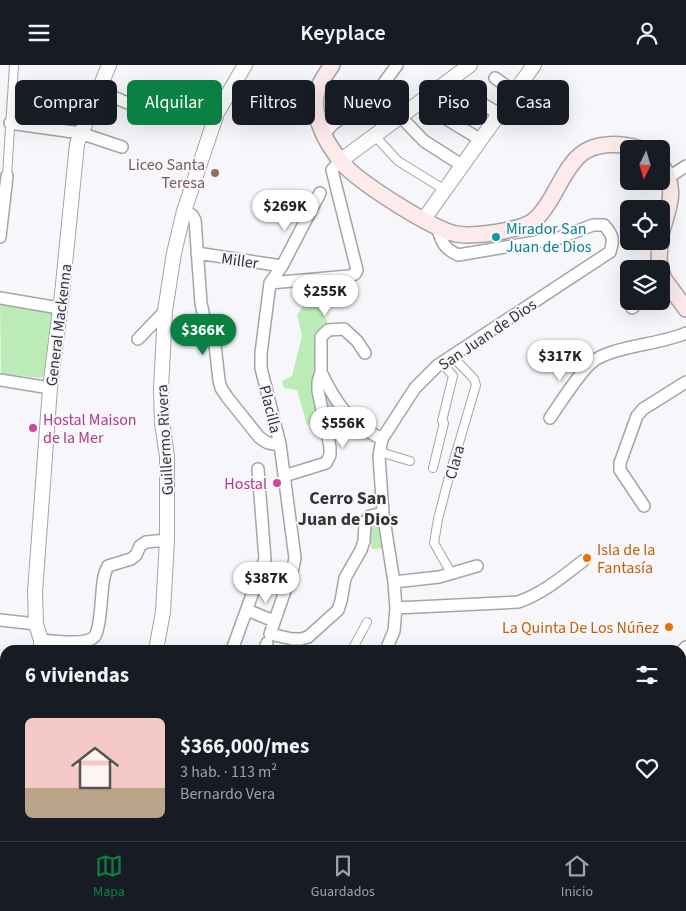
<!DOCTYPE html>
<html lang="es">
<head>
<meta charset="utf-8">
<style>
  :root { --surface:#171b24; --page:#242831; --text:#f1f3f6; --muted:#9ea1a6; --line:#363941; --accent:#0b8043 }
  body { margin:0; font-family:"Source Sans 3",sans-serif; background:var(--page); color:var(--text); height:100vh; display:flex; flex-direction:column; font-size:19px; white-space:nowrap }
  * { box-sizing:border-box; margin:0 }
  p { font-size:16px; color:var(--muted) }
  .icon { flex:none; width:28px; height:28px; fill:none; stroke:currentColor; stroke-width:2; stroke-linecap:round; stroke-linejoin:round }
  .map { position:relative; flex:1; overflow:hidden }
  .side { position:absolute; left:0px; top:580px; width:686px; height:196px; display:flex; flex-direction:column; background:var(--surface); border-radius:15px 15px 0 0; box-shadow:0 5px 20px #0002 }
  .side>* { flex:none }
  .hud { position:absolute; left:15px; top:15px; width:656px; height:45px; display:flex; gap:10px }
  .needle { width:32px; rotate:185deg }
  .tools { position:absolute; left:620px; top:75px; display:grid; gap:10px }
  .tools a { display:grid; place-items:center; width:50px; height:50px; border-radius:8px; background:var(--surface); box-shadow:0 5px 20px #0002; font-size:25px }
  .price { position:absolute; translate:-50% -42px; padding:0 11px; border-radius:18px; background:#fff; color:#222; font-size:16px; line-height:32px; filter:drop-shadow(0 1px 2px #0008) }
  .price::after { content:''; position:absolute; left:50%; top:30px; width:15px; height:11px; margin-left:-8px; background:inherit; clip-path:polygon(0 0,100% 0,50% 100%) }
  .price.selected { background:var(--accent); color:#fff }
  ul { padding:0; list-style:none }
  li { display:flex; align-items:center; gap:15px; height:125px; padding:0 25px }
  li span { display:grid; place-items:center; flex:none; width:140px; height:100px; border-radius:8px; color:#555 }
  li>.icon { margin-inline-start:auto }
  span .icon { width:60px; height:60px; fill:#fffc; stroke-width:1 }
  li b { font-size:21px }
  h2 { display:flex; justify-content:space-between; align-items:center; height:60px; padding:0 25px; font-size:21px }
  .chip { padding:0 18px; border-radius:8px; background:var(--surface); box-shadow:0 5px 20px #0002; font-size:18px; line-height:45px }
  .chip.selected { background:var(--accent); color:#fff }
  header { display:flex; justify-content:space-between; align-items:center; height:65px; padding:0 25px; background:var(--surface); font-size:22px; font-weight:600 }
  .dock { display:flex; justify-content:space-around; align-items:center; height:70px; border-top:1px solid var(--line); background:var(--surface); font-size:14px; color:var(--muted) }
  .dock a { display:grid; justify-items:center; gap:2px }
  .dock .selected { color:var(--accent) }
  .map>svg:first-child { display:block }
  .green { fill:#bbecb8 }
  .lines { fill:none; stroke-linecap:round; stroke-linejoin:round }
  .pedestrian-casing { stroke:#a5a4a7; stroke-width:10 }
  .minor-casing { stroke:#a5a4a7; stroke-width:14 }
  .tertiary-casing { stroke:#a5a4a7; stroke-width:16 }
  .secondary-casing { stroke:#a5a4a7; stroke-width:18 }
  .pedestrian { stroke:#fff; stroke-width:8 }
  .minor { stroke:#fff; stroke-width:11 }
  .tertiary { stroke:#fff; stroke-width:14 }
  .secondary { stroke:#fcebea; stroke-width:15 }
  .education-dot { fill:#8d6e63; stroke:#f7f6fa; stroke-width:2 }
  .culture-dot { fill:#0f9aa8; stroke:#f7f6fa; stroke-width:2 }
  .hotel-dot { fill:#d1479c; stroke:#f7f6fa; stroke-width:2 }
  .food-dot { fill:#e8710a; stroke:#f7f6fa; stroke-width:2 }
  .labels { text-anchor:middle; stroke-width:4; stroke-linejoin:round; paint-order:stroke }
  .education-label { font-size:16px; fill:#785e54; stroke:#f7f6fa; text-anchor:end }
  .culture-label { font-size:16px; fill:#0d838f; stroke:#f7f6fa; text-anchor:start }
  .street-label { font-size:16px; fill:#353536; stroke:#f7f6fa }
  .hotel-label { font-size:16px; fill:#b23c85; stroke:#f7f6fa; text-anchor:start }
  .food-label { font-size:16px; fill:#c56008; stroke:#f7f6fa; text-anchor:start }
  .neighbourhood-label { font-size:18px; font-weight:bold; fill:#353536; stroke:#f7f6fa }
</style>
</head>
<body>
<header><svg class="icon" aria-label="menu" viewBox="0 0 24 24"><path d="M4 6h16M4 12h16M4 18h16"/></svg>Keyplace<svg class="icon" aria-label="person" viewBox="0 0 24 24"><circle cx="12" cy="8" r="4"/><path d="M4 21q1-7 8-7t8 7"/></svg></header>
<div class="map">
<svg width="686" height="776" viewBox="0 0 686 776">
  <rect width="100%" height="100%" fill="#f7f6fa"/>
  <path class="green" d="M317 234 329 261 318 271 321 357 307 360 297 325 284 323 282 316 292 311 302 271 297 250 308 235Z
    M0 236 49 245 53 250 50 308 40 313 1 309Z
    M321 322 373 373V378L343 371 335 373Z
    M380 459 384 483 372 484 368 460Z"/>
  <g class="lines">
    <g class="pedestrian-casing">
      <path id="pedestrian" d="M454 12 470 31
        M427 32 445 53
        M375 71 398 96 445 125
        M7 111 14 0
        M380 387 410 396
        M433 403 444 358 442 356 453 311 442 298
        M449 510 450 506 434 478 438 454 449 412 476 320 474 314 452 291
        M352 585 367 557"/>
    </g>
    <g class="minor-casing">
      <path id="minor" d="M495 13 515 27
        M99 26 142 44
        M470 31 499 49
        M400 51 424 76 463 101
        M445 53 481 75
        M10 58 80 68 122 82
        M323 70 333 59 378 26 397 0
        M669 112 686 101
        M320 128 282 201 270 218 261 288V303L280 379 295 493 293 503 270 569 292 574H301L308 572 338 545 341 536 345 513 361 485 364 476 365 457 370 451 383 448
        M184 146 192 150 195 155 201 238 205 257 215 280 219 315 221 323 227 332 259 372C266 378 271 380 280 379
        M0 172 7 111
        M197 188 282 201
        M270 218 349 211 355 209 357 205 332 105 340 96
        M0 233 59 243
        M632 243 640 236
        M138 274 165 246
        M321 307C336 339 350 358 382 374
        M0 315 50 323
        M550 353C561 337 577 311 591 298 610 281 660 280 686 268
        M284 411 326 398 330 390V382L318 326V317L321 307V272L328 265 344 264 357 276 365 288
        M644 441 620 405V398L637 351 643 344 686 317
        M394 517 439 512 477 501
        M396 543 518 537C543 529 563 511 583 496
        M247 545 274 556
        M0 555 36 559
        M41 575C53 576 87 581 95 571 100 563 101 538 102 528 103 518 103 510 108 501L131 494 136 490 140 481 146 477 167 475
        M232 585 265 494 258 404
        M264 585 267 578
        M386 585 394 566 396 543 394 517 383 448 379 391 382 374 415 323 438 300 610 187C614 175 613 170 604 160H593L559 173 458 190C443 183 442 177 437 162
        M681 587 686 582
        M681 697 686 695
        M681 720 686 715
        M543 776 546 771"/>
    </g>
    <g class="tertiary-casing">
      <path id="tertiary" d="M340 96 470 0
        M424 154 534 0
        M41 585V575L36 559 35 527 50 323 62 229 77 79 109 0
        M156 585 163 547 167 475V391L162 358 161 324 165 246 174 188 184 146 217 48 245 0
        M6 776 8 771"/>
    </g>
    <g class="secondary-casing">
      <path id="secondary" d="M332 0C327 7 322 15 318 23 311 42 320 65 330 81 335 88 339 96 346 102 364 120 432 164 456 169 473 172 519 166 533 156 542 150 547 140 552 132 560 118 568 101 579 91 595 76 622 78 641 84
        M661 99C678 125 669 141 661 169
        M660 176 659 195 661 204
        M661 206 664 214 686 244
        M482 771 483 776
        M137 776 145 771"/>
    </g>
    <use href="#pedestrian" class="pedestrian"/>
    <use href="#minor" class="minor"/>
    <use href="#tertiary" class="tertiary"/>
    <use href="#secondary" class="secondary"/>
  </g>
  <circle class="education-dot" cx="215" cy="108" r="5"/>
  <circle class="culture-dot" cx="496" cy="172" r="5"/>
  <g class="hotel-dot">
    <circle cx="33" cy="363" r="5"/>
    <circle cx="277" cy="418" r="5"/>
  </g>
  <g class="food-dot">
    <circle cx="587" cy="493" r="5"/>
    <circle cx="669" cy="562" r="5"/>
  </g>
  <g class="labels">
    <g class="education-label">
      <text x="205" y="105">Liceo Santa<tspan x="205" dy="18">Teresa</tspan></text>
    </g>
    <g class="culture-label">
      <text x="506" y="169">Mirador San<tspan x="506" dy="18">Juan de Dios</tspan></text>
    </g>
    <g class="street-label">
      <text transform="translate(240 195) rotate(8)" y="6">Miller</text>
      <text transform="translate(58 260) rotate(-83)" y="6">General Mackenna</text>
      <text transform="translate(487 269) rotate(-34)" y="6">San Juan de Dios</text>
      <text transform="translate(271 344) rotate(76)" y="6">Placilla</text>
      <text transform="translate(164 375) rotate(-93)" y="6">Guillermo Rivera</text>
      <text transform="translate(454 397) rotate(-74)" y="6">Clara</text>
    </g>
    <g class="hotel-label">
      <text x="43" y="360">Hostal Maison<tspan x="43" dy="18">de la Mer</tspan></text>
      <text x="267" y="424" text-anchor="end">Hostal</text>
    </g>
    <g class="food-label">
      <text x="597" y="490">Isla de la<tspan x="597" dy="18">Fantasía</tspan></text>
      <text x="659" y="568" text-anchor="end">La Quinta De Los Núñez</text>
    </g>
    <g class="neighbourhood-label">
      <text x="348" y="439">Cerro San<tspan x="348" dy="21">Juan de Dios</tspan></text>
    </g>
  </g>
</svg>
<div class="tools">
<a><svg class="needle" viewBox="-14 -14 28 28"><path d="M0-13l5 13h-10z" fill="#e53935"/><path d="M0 13l5-13h-10z" fill="#9ea1a6"/></svg></a>
<a><svg class="icon" aria-label="locate" viewBox="0 0 24 24"><circle cx="12" cy="12" r="6"/><path d="M12 2v4M12 18v4M2 12h4M18 12h4"/></svg></a>
<a><svg class="icon" aria-label="layers" viewBox="0 0 24 24"><path d="M12 4l9 5-9 5-9-5zM3 14l9 5 9-5"/></svg></a>
</div>
<b class="price" style="left:285px;top:167px">$269K</b>
<b class="price" style="left:325px;top:252px">$255K</b>
<b class="price selected" style="left:203px;top:291px">$366K</b>
<b class="price" style="left:560px;top:317px">$317K</b>
<b class="price" style="left:343px;top:384px">$556K</b>
<b class="price" style="left:266px;top:539px">$387K</b>
<div class="hud">
<a class="chip">Comprar</a>
<a class="chip selected">Alquilar</a>
<a class="chip">Filtros</a>
<a class="chip">Nuevo</a>
<a class="chip">Piso</a>
<a class="chip">Casa</a>
</div>
<section class="side">
<h2>6 viviendas<svg class="icon" aria-label="filters" viewBox="0 0 24 24"><path d="M4 7h16M4 17h16"/><circle cx="9" cy="7" r="2"/><circle cx="15" cy="17" r="2"/></svg></h2>
<ul>
<li><span style="background:linear-gradient(#f6c9c9 70%,#b9a48a 0)"><svg class="icon" aria-label="home" viewBox="0 0 24 24"><path d="M3 11l9-7 9 7M6 9v11h12V9"/></svg></span><div><b>$366,000/mes</b><p>3 hab. · 113 m²</p><p>Bernardo Vera</p></div><svg class="icon" aria-label="heart" viewBox="0 0 24 24"><path d="M12 20l-8-8c-3-5 5-10 8-4 3-6 11-1 8 4z"/></svg></li>
</ul>
</section>
</div>
<nav class="dock">
<a class="selected"><svg class="icon" aria-label="map" viewBox="0 0 24 24"><path d="M3 6l6-2 6 2 6-2v14l-6 2-6-2-6 2zM9 4v14M15 6v14"/></svg>Mapa</a>
<a><svg class="icon" aria-label="saved" viewBox="0 0 24 24"><path d="M7 4h10v16l-5-4-5 4z"/></svg>Guardados</a>
<a><svg class="icon" aria-label="home" viewBox="0 0 24 24"><path d="M3 11l9-7 9 7M6 9v11h12V9"/></svg>Inicio</a>
</nav>
</body>
</html>
